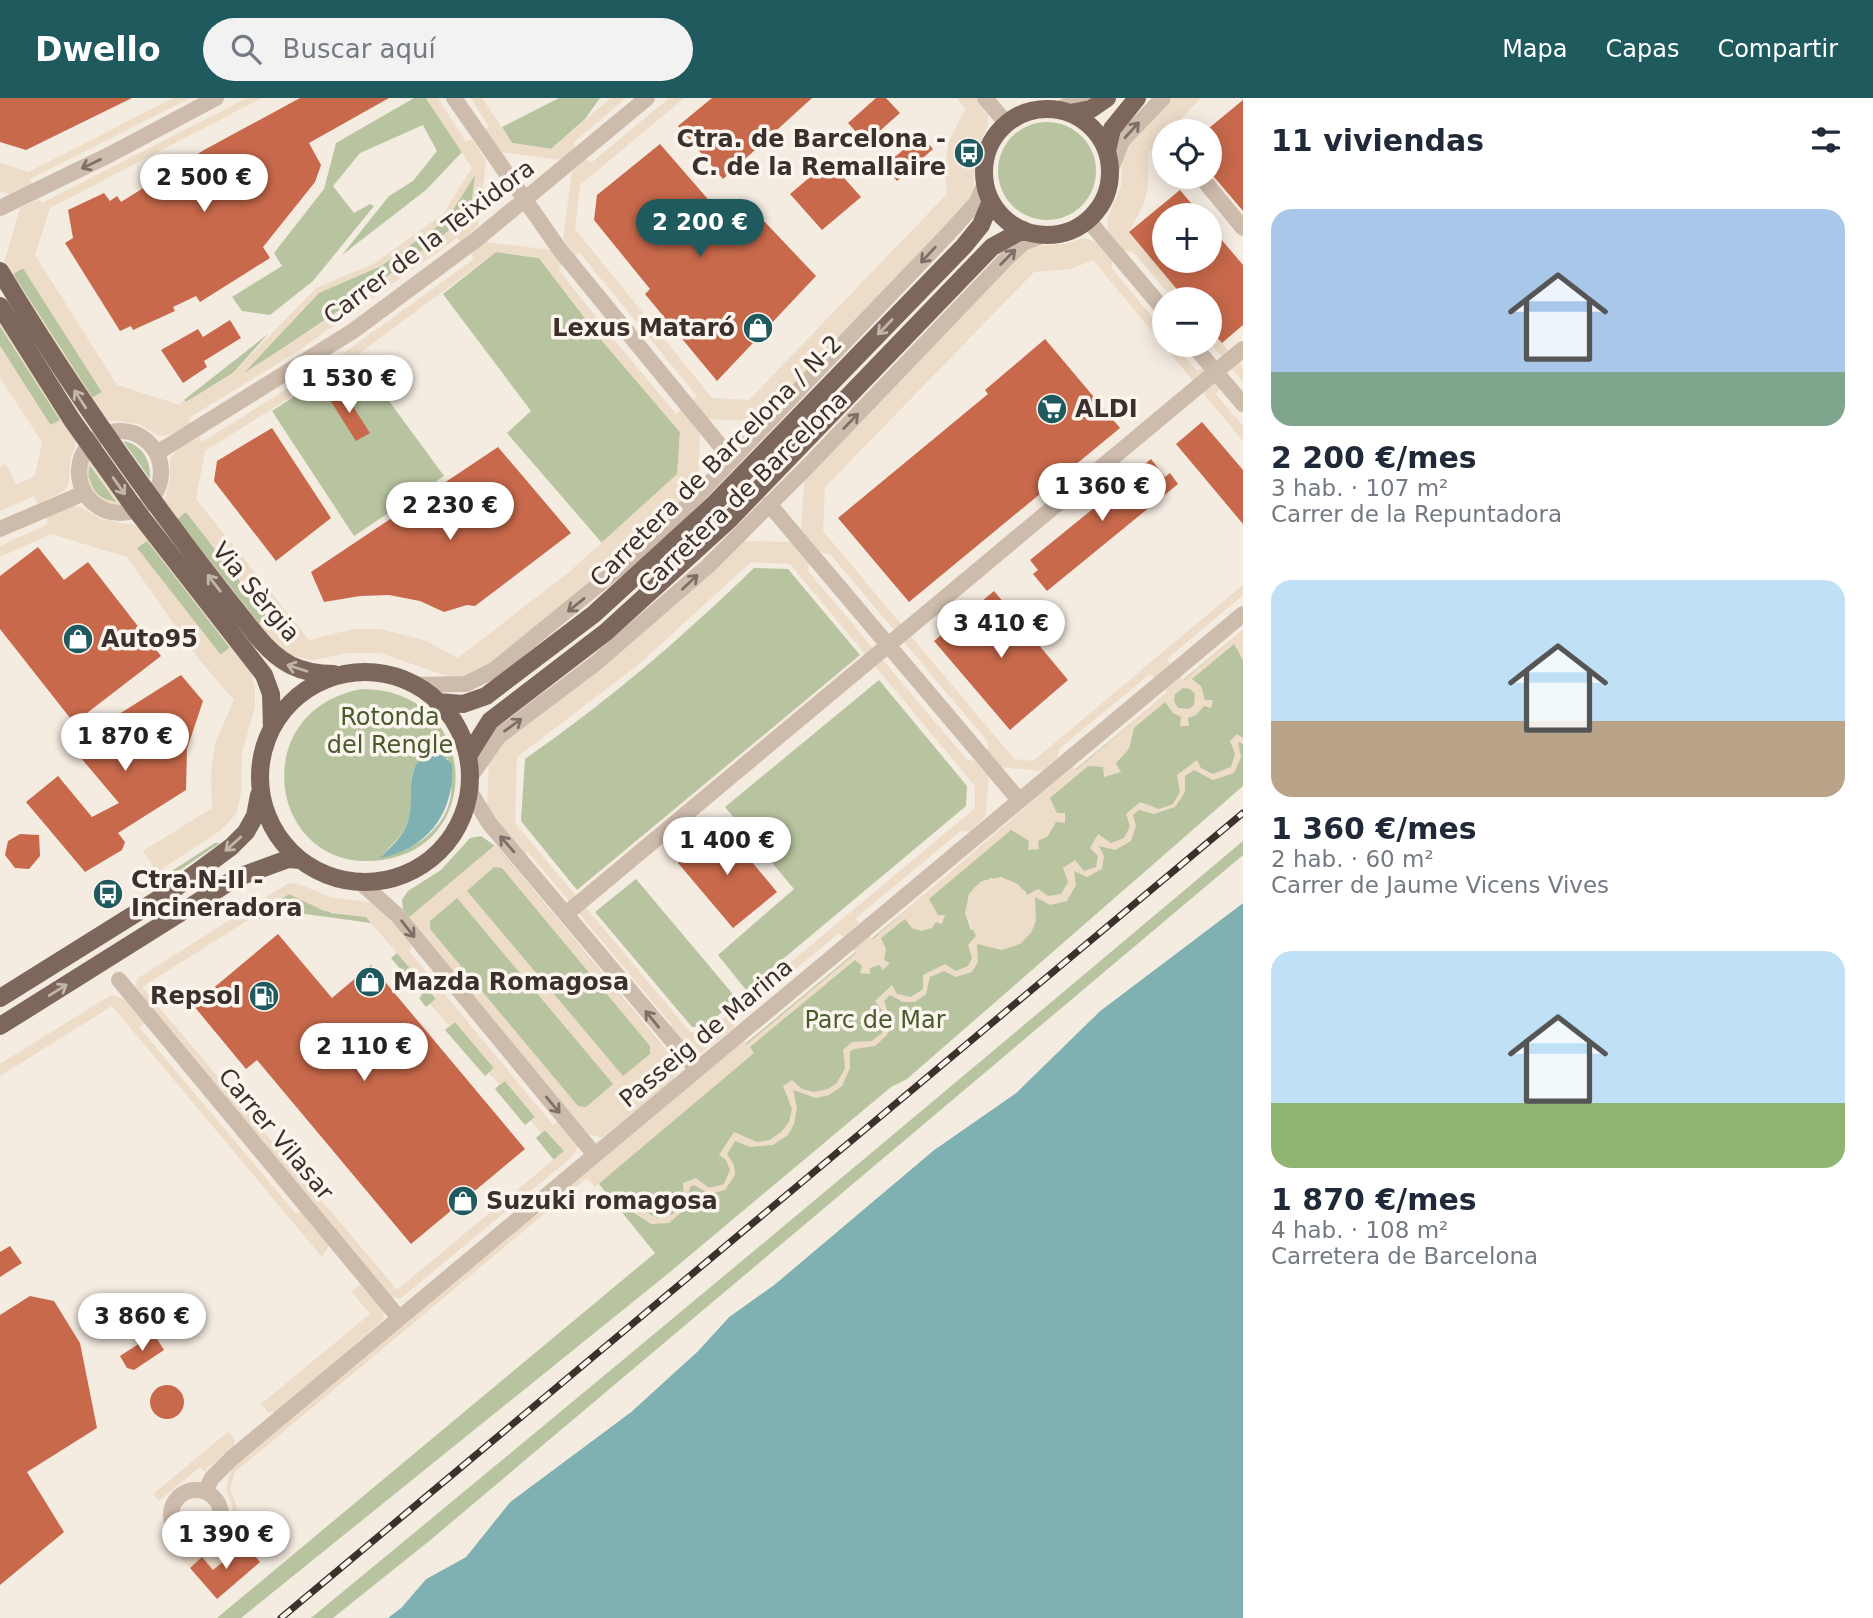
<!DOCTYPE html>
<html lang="es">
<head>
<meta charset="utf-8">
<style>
  :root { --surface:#fff; --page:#f2f2f3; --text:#1f2937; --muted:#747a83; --accent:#1f5a5e }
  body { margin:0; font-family:"DejaVu Sans",sans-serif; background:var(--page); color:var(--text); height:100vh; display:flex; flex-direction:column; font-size:26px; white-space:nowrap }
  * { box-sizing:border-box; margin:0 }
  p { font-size:23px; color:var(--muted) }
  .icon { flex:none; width:38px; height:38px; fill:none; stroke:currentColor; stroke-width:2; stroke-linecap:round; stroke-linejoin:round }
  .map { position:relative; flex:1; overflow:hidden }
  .details { display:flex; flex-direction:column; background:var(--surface); width:630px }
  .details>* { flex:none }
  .fabs { position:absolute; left:1152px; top:21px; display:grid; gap:14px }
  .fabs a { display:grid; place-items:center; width:70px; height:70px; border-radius:50%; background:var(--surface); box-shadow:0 4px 18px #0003; font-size:35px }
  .price { position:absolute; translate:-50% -60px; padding:0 16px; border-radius:24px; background:#fff; color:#222; font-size:23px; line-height:46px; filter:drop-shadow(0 2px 4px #0008) }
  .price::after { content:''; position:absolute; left:50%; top:42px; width:21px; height:16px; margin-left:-10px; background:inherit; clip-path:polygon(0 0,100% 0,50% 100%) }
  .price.active { background:var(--accent); color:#fff }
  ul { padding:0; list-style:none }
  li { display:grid; align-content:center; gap:14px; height:371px; padding:0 28px }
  li span { display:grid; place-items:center; height:217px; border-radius:21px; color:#555 }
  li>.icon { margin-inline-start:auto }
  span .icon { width:126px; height:126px; fill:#fffc; stroke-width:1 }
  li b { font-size:30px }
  h2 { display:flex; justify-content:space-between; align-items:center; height:84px; padding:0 28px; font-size:30px }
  header { display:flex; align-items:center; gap:42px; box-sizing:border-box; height:98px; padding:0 35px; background:var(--accent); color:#fff }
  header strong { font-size:33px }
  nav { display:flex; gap:38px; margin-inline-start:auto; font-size:24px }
  .search { width:490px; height:63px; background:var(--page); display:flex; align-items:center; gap:18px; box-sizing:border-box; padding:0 24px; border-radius:38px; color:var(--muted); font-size:26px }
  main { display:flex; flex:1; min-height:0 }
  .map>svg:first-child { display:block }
  .green { fill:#b8c4a0; fill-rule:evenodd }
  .plaza { fill:#ecdcc8; fill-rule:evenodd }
  .water { fill:#7fb0b2 }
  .pier { fill:#f4ebe1 }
  .building { fill:#c8694b }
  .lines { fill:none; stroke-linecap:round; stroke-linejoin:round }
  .minor { stroke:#cdbbac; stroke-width:16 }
  .major { stroke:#7d675c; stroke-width:18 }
  .rail-casing { stroke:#3b302b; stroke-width:7 }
  .rail { stroke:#fbf5ee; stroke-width:4.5; stroke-dasharray:13; stroke-linecap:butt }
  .oneway { stroke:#7d6f65 }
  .oneway2 { stroke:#c2b5ac }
  .labels { text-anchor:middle; stroke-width:7; stroke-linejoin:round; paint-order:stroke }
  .poi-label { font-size:24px; font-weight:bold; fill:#3b302b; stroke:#fbf5ee; text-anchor:start }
  .street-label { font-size:24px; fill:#3b302b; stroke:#fbf5ee }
  .park-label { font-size:24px; fill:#4a5a2e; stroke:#fbf5ee }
</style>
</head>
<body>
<header>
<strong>Dwello</strong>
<div class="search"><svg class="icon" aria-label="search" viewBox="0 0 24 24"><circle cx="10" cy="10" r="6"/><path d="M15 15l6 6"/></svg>Buscar aquí</div>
<nav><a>Mapa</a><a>Capas</a><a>Compartir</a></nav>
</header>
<main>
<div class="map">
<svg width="1243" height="1520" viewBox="0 0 1243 1520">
  <rect width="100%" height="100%" fill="#f4ebe1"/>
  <path class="green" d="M414 0H426L462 54 426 92 342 157 389 98 413 83 437 53 423 27 360 55 333 88 354 115 370 106 374 108 313 183 270 217 242 213 232 199 282 168 274 155 324 91 336 45Z
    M559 0H600L585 21 551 51 512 45 502 29Z
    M998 73a49 49 0 1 1 98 0a49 49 0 1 1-98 0Z
    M476 75 470 117 376 188 244 276 243 273 319 194 381 168 447 121Z
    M496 154 539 160 604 245 680 334 678 376 602 445 507 335 531 313 443 196Z
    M23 170 102 294 92 300 13 176Z
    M0 228 60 322 51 328 0 248Z
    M268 236 233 275 186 304 184 302Z
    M356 258 444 378 354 438 272 313Z
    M123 343C143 347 151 362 150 381Z
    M89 366 117 405C97 402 85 386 89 366Z
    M186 414 268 519 259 526 177 421Z
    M147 442 230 550 220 557 137 450Z
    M754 470 788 471 860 557 577 792 521 723 525 661C607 604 682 540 754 470Z
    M1243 532V688L907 981 891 989 670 1174 241 1520H217L655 1155 590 1075ZM991 780 1025 793 1029 801 971 832 965 815 975 789Z
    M879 582 967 688 966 708 746 892 718 857 794 791 725 709Z
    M362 591C479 591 487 748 382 762 269 778 243 612 362 591ZM433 656 448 661C449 671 452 684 451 695 448 730 413 754 381 759 391 746 402 740 408 723 421 691 396 672 433 656Z
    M481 738 498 750 675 963 678 973 672 982 602 1039 589 1036 403 812 402 802 408 793 441 772 470 740Z
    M1243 743V757L428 1444 333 1520H311C623 1263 933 1004 1243 743Z
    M215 745H220L164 783V778Z
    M636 781 737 901 706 928 692 929 595 814Z
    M289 796 332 815 366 819 371 825 276 812 259 821 256 817Z
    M397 855 436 901 426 909 419 900 422 897 391 860Z
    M455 924 494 970 485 978 445 932Z
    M504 982 535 1019 525 1027 495 991Z
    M545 1032 564 1053 554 1062 536 1040Z"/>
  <path class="plaza" d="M173 0H190L30 81 32 87 12 96 0 94V65L29 74Z
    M247 0H262L50 110 35 157 117 287 180 307 184 302 186 304 233 275 316 190 375 165 443 116 472 70 426 0H438L466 44 472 41 486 63 478 128 461 144 457 140 298 253 189 320 191 325 171 336 159 338 139 326 106 322 100 318 4 165 20 110 39 101 42 105ZM475 77 470 117 330 220 244 275 319 195 381 168 447 121ZM23 170 102 294 93 300 13 176Z
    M471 0H482L512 45 551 51 611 0H626L573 45 576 49 560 62 501 54 484 32 489 29Z
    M669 0H684L580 87 575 131 712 300 749 302 947 96 945 72 948 46 965 11 957 0H976L988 18V27L975 57 973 100 765 323 708 321 693 302 697 298 580 155 575 158 563 141 572 74 586 61 591 65Z
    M1173 0H1201L1169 33H1164V39L1148 55V89L1144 105 1129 134 1185 201H1173L1132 153H1124L1108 132 1107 122 1121 88 1123 51Z
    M1084 140 1096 144 1112 163V171L1164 233V247H1175L1197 273 1202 270 1220 291 1216 296 1243 328V343L1093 162 1071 171 1034 174 825 389 823 433 1014 661 1033 663 1243 487V497L1167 561 1170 566 1154 580 1150 576 1059 651 1058 659 1042 673 1001 669 987 653 988 644 830 456 820 454 801 431 805 375 1017 155 1037 148 1064 146Z
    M486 144 551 152 562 167 558 171 616 244 676 316 681 312 700 335 698 393 671 418 667 415 592 483 512 547 515 552 470 579 444 577 380 555H349L313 562 290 557 270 544 164 404 170 380V361L179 350 199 339 202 344 341 257 474 161 471 156ZM496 154 539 160 604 245 680 334 677 376 568 475 458 560 424 542 380 531H353L309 542 196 401 205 353 356 258ZM186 414 268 518 259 525 177 421Z
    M0 222 75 337 76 346 70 363 69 385 64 393 38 406 34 398 0 413V369L6 366 16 387 35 378 42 344 0 280V248L50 327 60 322 0 228Z
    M1209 230 1243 270V284L1209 244Z
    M89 360 123 408 122 409 102 405 88 392 84 372ZM90 366 116 404 101 400 95 394 88 377Z
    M72 408 81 409 100 421 139 428 250 572 255 590V609L242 654 241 695 236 716 220 733 157 774 143 753 212 710 211 676 215 646 234 602 198 560 127 459 51 436 0 459V448L48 426 46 420ZM147 443 230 549 221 557 137 450Z
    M737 443 792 444 809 465 808 473 967 662 975 663 989 679 985 719 969 734 961 733 856 820 859 825 844 839 839 835 735 921 734 930 697 958 693 957 668 931 672 927 528 754 523 757 487 710 489 661 493 651 576 585 580 588 673 509 718 468ZM751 464 790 466 975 688V710L706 935 690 934 515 725 517 659 638 567Z
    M1243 532V562L1234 546 1192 581 1201 588 1205 602H1213L1211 610 1204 608 1196 617 1188 620 1189 628H1180L1181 619 1173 615 1165 604 1134 630 1129 651 1116 665 1121 674 1104 679 1103 669 1088 668 1050 700 1057 715H1065V725L1056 724 1048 738 1038 743 1039 751 1028 752 1029 743 1011 732 929 801 938 817H945L942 826 936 824 932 830 921 833 912 830 905 821 881 840 886 851 884 862 890 865 883 872 879 867 870 870V876L860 875 862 868 855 862 750 949 754 955 595 1089 587 1080 235 1374 230 1393 236 1406 241 1441 245 1446 213 1472 203 1460 190 1470 180 1460 184 1455 198 1457 214 1453 233 1435 232 1407 226 1390 232 1370 743 942 747 946 856 855 853 851 869 838 873 841 1072 669 1076 672 1167 595 1165 592 1180 579 1184 582ZM1183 590 1190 591 1195 596 1194 607 1189 611 1178 610 1174 603 1175 596Z
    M1237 636 1243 640V646L1238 644 1241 659 1234 675 1213 682 1194 672 1185 678V694L1175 709 1154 716 1139 712 1133 717 1136 728 1131 743 1115 752 1099 748 1104 758 1102 771 1087 779 1074 773 1076 787 1067 803 1050 807 1035 799 1036 823 1031 835 1020 846 1002 852 977 846 978 864 972 874 956 879 944 873 930 879 926 896 915 904H903L890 897 884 903 891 923 887 937 875 948 854 951 850 954V970L842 988 829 997 816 1000 793 992 797 1009 794 1026 788 1037 773 1047 750 1049 735 1043 727 1056 734 1067 735 1077 725 1092 709 1096 694 1087 690 1089 686 1110 669 1125 651 1126 634 1115 638 1110 657 1120 673 1116 684 1103 683 1085 696 1080 709 1090 724 1086 730 1072 726 1062 719 1057 734 1034 757 1044 770 1042 781 1034 789 1024 792 1011 783 988 792 982 802 991 814 994 828 991 837 985 845 970 843 952 852 944 872 943 882 935 884 915 875 903 892 887 897 896 911 899 923 891V877L945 866 956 873 968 868 972 860 968 847 976 838 965 815 969 796 975 789 982 783 1001 779 1018 786 1027 797 1038 791 1048 798 1061 796 1068 784 1063 770 1075 762 1084 773 1096 769 1098 758 1090 750 1098 736 1111 745 1124 740 1130 728 1126 716 1140 704 1159 711 1173 706 1180 694 1177 677 1197 662 1201 670 1213 676 1231 669 1235 656 1230 643Z
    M495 747 675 963 678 973 672 982 602 1039 589 1036 408 820ZM494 769 502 770 650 948V956L623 978 467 793ZM457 800 613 986 586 1009 578 1008 430 831V823Z
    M296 785 330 799 373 805 382 812 412 849 409 853 553 1027 558 1023 578 1048 573 1058 400 1201 391 1198 138 895 135 888 138 880 287 786ZM289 796 324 813 366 819 436 900 430 906 450 928 455 924 494 970 489 975 500 987 505 983 535 1019 531 1023 541 1035 546 1032 564 1053 397 1192 142 889Z
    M111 897 124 901 144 925 139 929 296 1116 301 1113 329 1148 322 1159 112 908 0 978V966Z
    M359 1187 364 1188 384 1214 383 1222 276 1314H268L261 1306 370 1216 351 1193Z
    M229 1333 235 1342 234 1348 204 1373 200 1369 159 1403 153 1396Z"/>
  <path class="water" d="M433 656 442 657 452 666C455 714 428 751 380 760 391 748 401 741 407 726 418 700 399 665 433 656Z
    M1243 805V1520H388L401 1510 426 1481 466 1459 510 1404 631 1314 698 1253 729 1219 774 1187 934 1052 1016 995 1100 913Z"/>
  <path class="pier" d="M1243 802V805L1100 913 1016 995 934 1052 774 1187 729 1219 698 1253 631 1314 510 1404 466 1459 426 1481 401 1510 385 1520 424 1478 464 1456 508 1402 629 1311 696 1251 726 1217 772 1184 932 1049 1014 992 1098 910 1178 848Z"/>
  <path class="building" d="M0 0H132L26 52 0 44Z
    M300 0H389L309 45 321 67 315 84 263 149 270 160 200 204 196 198 173 209 175 213 133 232 131 228 120 233 65 145 73 140 68 112 104 95 110 103 117 98 121 104 204 52Z
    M712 0H812L723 81 678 28Z
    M876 0H886L900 15 866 45 848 25Z
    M1243 2V113L1209 73V30Z
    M921 37 933 51 897 83 884 68Z
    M660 46 726 122 746 104 816 178 717 283 645 196 650 191 594 122 597 97Z
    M829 63 861 99 822 132 790 96Z
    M1180 92 1201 117H1164V163H1209V127L1243 167V227L1222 245 1209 230V201H1185L1129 134Z
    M230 222 241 240 204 263 207 269 183 285 161 252 198 231 203 239Z
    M1045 241 1120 330 909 504 838 420 988 296 985 292Z
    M341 290 370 335 356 343 328 299Z
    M1202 324 1243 372V426L1176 346Z
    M272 330 331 420 276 463 214 383 217 363Z
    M498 349 571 435 475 508 467 507 444 514 420 503 389 497 360 498 324 504 311 474Z
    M1151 361 1165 379 1170 375 1178 386 1047 493 1033 476 1038 472 1030 462 1121 388 1117 383 1137 367 1140 370Z
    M38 449 64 482 88 464 161 558 74 625 0 531V478Z
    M994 493 1068 582 1010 632 934 543Z
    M181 577 203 603 187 651 186 692 118 735 125 744 122 752 85 774 26 704 58 678 92 719 119 705 70 647Z
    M722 728 777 794 733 830 678 765Z
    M20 736 39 737 40 758 29 771 15 770 5 757 8 743Z
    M278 836 332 900 371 867 525 1051 411 1146 257 962 246 971 193 907Z
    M10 1148 22 1165 0 1179V1154Z
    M30 1198 54 1203 80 1245 97 1330 27 1374 64 1434 0 1487V1217Z
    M154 1236 164 1252 134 1272 127 1270 120 1258Z
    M150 1304a17 17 0 1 1 34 0a17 17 0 1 1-34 0Z
    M245 1446 260 1464 217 1501 190 1470 202 1459 213 1472Z"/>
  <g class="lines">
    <path class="minor" d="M454 0 560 152 732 362
      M985 0 1007 26
      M1057 12 1082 0
      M1111 71 1122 43 1163 0
      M1201 79 1243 130
      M0 110 111 56 216 0
      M1088 122 1164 212
      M1193 247 1243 306
      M79 374a41 41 0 1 1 82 0a41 41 0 1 1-82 0Z
      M157 355 353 233 477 141 647 0
      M769 406 1019 702
      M0 431 84 395
      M414 587 466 586 494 572 646 448 702 393 949 135 977 104 985 85
      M470 679 499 638 596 565 708 468 808 368 1005 162 1023 145 1043 137
      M469 692 489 725 697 972
      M360 784 396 816 595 1057
      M566 816 1243 251
      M119 882 399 1220
      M171 1417a25 25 0 1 1 50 0a25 25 0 1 1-50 0Z
      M205 1393 212 1380 232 1360 1243 516"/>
    <path class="major" d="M984 74a63 63 0 1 1 126 0a63 63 0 1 1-126 0Z
      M1070 15 1091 11 1107 0
      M1107 53 1112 31 1137 0
      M0 173C77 301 163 421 257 538 279 565 299 576 334 576
      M0 208 72 322 136 412 264 577 271 596 272 630
      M260 679a105 105 0 1 1 210 0a105 105 0 1 1-210 0Z
      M437 604 463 606 486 598 594 516 713 407 964 148 981 127 991 103
      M468 658 490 623 606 534 730 421 992 149 1023 132
      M0 900 170 794 231 749 246 734 255 718 259 697
      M0 928 236 780 288 761 300 762"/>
    <g class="rail-casing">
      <path id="rail" d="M281 1520 1243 715"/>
    </g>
    <use href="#rail" class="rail"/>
  </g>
  <defs><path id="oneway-shaft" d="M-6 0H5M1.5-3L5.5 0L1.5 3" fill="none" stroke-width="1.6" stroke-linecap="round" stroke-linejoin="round" transform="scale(1.75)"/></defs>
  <g class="oneway">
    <use href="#oneway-shaft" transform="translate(1132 32) rotate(-48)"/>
    <use href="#oneway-shaft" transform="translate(91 66) rotate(154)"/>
    <use href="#oneway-shaft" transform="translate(928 157) rotate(133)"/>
    <use href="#oneway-shaft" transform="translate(1008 159) rotate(-45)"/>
    <use href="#oneway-shaft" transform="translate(851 323) rotate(-46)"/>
    <use href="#oneway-shaft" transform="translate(690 484) rotate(-43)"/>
    <use href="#oneway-shaft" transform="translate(576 507) rotate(141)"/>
    <use href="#oneway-shaft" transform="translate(513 627) rotate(-36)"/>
    <use href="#oneway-shaft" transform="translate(507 746) rotate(-131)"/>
    <use href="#oneway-shaft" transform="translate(408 831) rotate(52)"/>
    <use href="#oneway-shaft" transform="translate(652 921) rotate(-129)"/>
    <use href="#oneway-shaft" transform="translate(553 1007) rotate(50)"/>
  </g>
  <g class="oneway2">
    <use href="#oneway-shaft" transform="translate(885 229) rotate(134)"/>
    <use href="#oneway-shaft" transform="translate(80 301) rotate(-123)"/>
    <use href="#oneway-shaft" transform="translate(119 388) rotate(55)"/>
    <use href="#oneway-shaft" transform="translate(214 485) rotate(-128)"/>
    <use href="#oneway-shaft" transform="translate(297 570) rotate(-162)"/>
    <use href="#oneway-shaft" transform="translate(233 746) rotate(138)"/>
    <use href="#oneway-shaft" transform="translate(58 892) rotate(-32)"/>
  </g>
  <defs>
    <g id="bus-disc" transform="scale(1.575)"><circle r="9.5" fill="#1f5a5e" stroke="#fbf5ee"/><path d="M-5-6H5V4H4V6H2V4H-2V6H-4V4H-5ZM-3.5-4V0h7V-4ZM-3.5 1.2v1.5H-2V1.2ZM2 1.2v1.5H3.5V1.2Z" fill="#fff"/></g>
    <g id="shop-disc" transform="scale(1.575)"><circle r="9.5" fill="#1f5a5e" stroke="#fbf5ee"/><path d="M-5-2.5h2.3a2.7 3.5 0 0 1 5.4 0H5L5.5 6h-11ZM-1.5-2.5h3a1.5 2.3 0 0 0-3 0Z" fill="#fff"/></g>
    <g id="supermarket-disc" transform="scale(1.575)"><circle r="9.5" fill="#1f5a5e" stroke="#fbf5ee"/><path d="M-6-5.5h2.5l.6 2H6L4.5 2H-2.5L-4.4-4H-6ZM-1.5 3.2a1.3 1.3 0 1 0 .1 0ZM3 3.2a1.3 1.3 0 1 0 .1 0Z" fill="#fff"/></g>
    <g id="fuel-disc" transform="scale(1.575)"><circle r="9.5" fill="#1f5a5e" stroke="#fbf5ee"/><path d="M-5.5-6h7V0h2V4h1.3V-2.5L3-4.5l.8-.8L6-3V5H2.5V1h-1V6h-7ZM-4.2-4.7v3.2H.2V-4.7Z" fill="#fff"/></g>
  </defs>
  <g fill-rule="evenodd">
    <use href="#bus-disc" x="969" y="55"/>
    <use href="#shop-disc" x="758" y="230"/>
    <use href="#supermarket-disc" x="1052" y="311"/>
    <use href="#shop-disc" x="78" y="541"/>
    <use href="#bus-disc" x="108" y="796"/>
    <use href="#shop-disc" x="370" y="884"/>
    <use href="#fuel-disc" x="264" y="898"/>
    <use href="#shop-disc" x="463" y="1103"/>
  </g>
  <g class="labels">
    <g class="poi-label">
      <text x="946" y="49" text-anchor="end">Ctra. de Barcelona -<tspan x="946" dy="28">C. de la Remallaire</tspan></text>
      <text x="735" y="238" text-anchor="end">Lexus Mataró</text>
      <text x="1075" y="319">ALDI</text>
      <text x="101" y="549">Auto95</text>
      <text x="131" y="790">Ctra.N-II -<tspan x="131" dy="28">Incineradora</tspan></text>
      <text x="393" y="892">Mazda Romagosa</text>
      <text x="241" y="906" text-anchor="end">Repsol</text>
      <text x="486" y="1111">Suzuki romagosa</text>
    </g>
    <g class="street-label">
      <text transform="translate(429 144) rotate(-37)" y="8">Carrer de la Teixidora</text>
      <text transform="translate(716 363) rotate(-45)" y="8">Carretera de Barcelona / N-2</text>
      <text transform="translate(743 394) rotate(-44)" y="8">Carretera de Barcelona</text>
      <text transform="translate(256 494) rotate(50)" y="8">Via Sèrgia</text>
      <text transform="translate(706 935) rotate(-40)" y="8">Passeig de Marina</text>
      <text transform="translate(276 1036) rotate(50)" y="8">Carrer Vilasar</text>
    </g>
    <g class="park-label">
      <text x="390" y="627">Rotonda<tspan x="390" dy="28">del Rengle</tspan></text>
      <text x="875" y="930">Parc de Mar</text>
    </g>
  </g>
</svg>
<div class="fabs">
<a><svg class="icon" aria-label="locate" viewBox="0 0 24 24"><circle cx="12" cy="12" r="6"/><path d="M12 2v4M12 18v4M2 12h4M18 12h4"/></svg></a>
<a>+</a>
<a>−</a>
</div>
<b class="price" style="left:204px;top:116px">2 500 €</b>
<b class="price active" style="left:700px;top:161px">2 200 €</b>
<b class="price" style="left:349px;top:317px">1 530 €</b>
<b class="price" style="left:1102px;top:425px">1 360 €</b>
<b class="price" style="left:450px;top:444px">2 230 €</b>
<b class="price" style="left:1001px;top:562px">3 410 €</b>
<b class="price" style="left:125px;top:675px">1 870 €</b>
<b class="price" style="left:727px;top:779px">1 400 €</b>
<b class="price" style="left:364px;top:985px">2 110 €</b>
<b class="price" style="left:142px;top:1255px">3 860 €</b>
<b class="price" style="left:226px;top:1473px">1 390 €</b>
</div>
<section class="details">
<h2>11 viviendas<svg class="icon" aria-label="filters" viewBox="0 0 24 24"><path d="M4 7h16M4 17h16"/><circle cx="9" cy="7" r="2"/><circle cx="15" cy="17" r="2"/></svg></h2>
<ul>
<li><span style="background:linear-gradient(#a9c7e8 75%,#7fa58c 0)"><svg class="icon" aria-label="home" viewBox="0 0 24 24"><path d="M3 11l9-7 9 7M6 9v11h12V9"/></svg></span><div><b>2 200 €/mes</b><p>3 hab. · 107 m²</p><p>Carrer de la Repuntadora</p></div></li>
<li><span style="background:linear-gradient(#bfe0f5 65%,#b9a48a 0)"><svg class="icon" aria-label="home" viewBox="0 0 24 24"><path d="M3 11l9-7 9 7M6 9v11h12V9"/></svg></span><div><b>1 360 €/mes</b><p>2 hab. · 60 m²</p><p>Carrer de Jaume Vicens Vives</p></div></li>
<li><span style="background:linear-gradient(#bfe0f5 70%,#8fb573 0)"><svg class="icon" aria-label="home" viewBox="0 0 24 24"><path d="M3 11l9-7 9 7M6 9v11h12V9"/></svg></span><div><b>1 870 €/mes</b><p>4 hab. · 108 m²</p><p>Carretera de Barcelona</p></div></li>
</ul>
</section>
</main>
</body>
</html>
